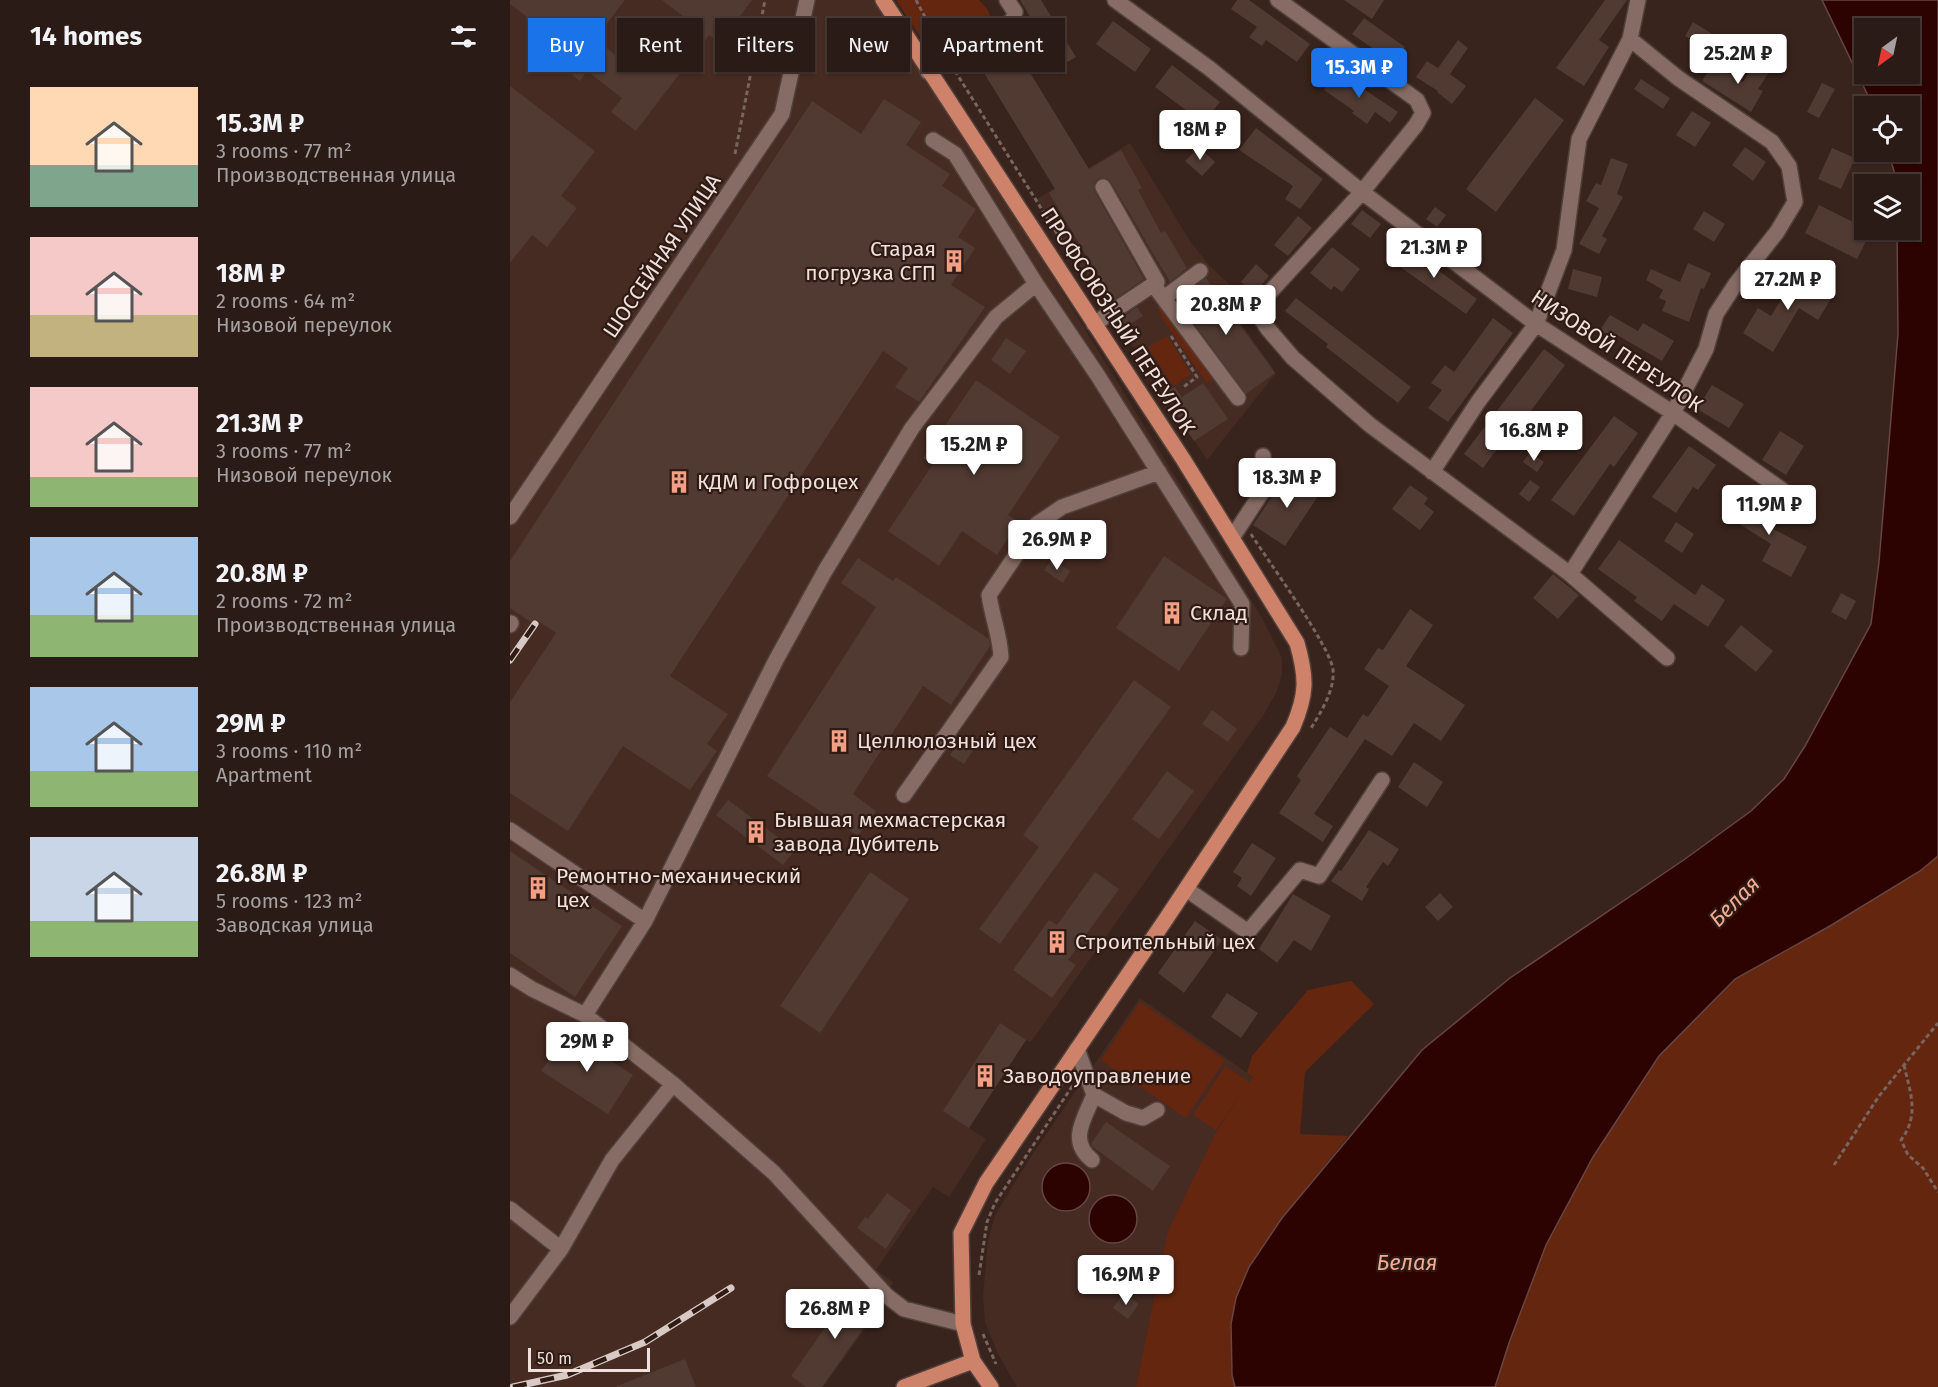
<!DOCTYPE html>
<html lang="en">
<head>
<meta charset="utf-8">
<style>
  :root { --surface:#2b1b16; --page:#33241f; --text:#f1f3f6; --muted:#a6a1a1; --line:#473935; --accent:#1a73e8 }
  body { margin:0; font-family:"Fira Sans",sans-serif; background:var(--page); color:var(--text); height:100vh; display:flex; flex-direction:column; font-size:22px; white-space:nowrap }
  * { box-sizing:border-box; margin:0 }
  p { font-size:20px; color:var(--muted) }
  .icon { flex:none; width:33px; height:33px; fill:none; stroke:currentColor; stroke-width:2; stroke-linecap:round; stroke-linejoin:round }
  .map { position:relative; flex:1; overflow:hidden }
  .panel { display:flex; flex-direction:column; background:var(--surface); width:510px }
  .panel>* { flex:none }
  .hud { position:absolute; left:18px; top:18px; width:570px; height:54px; display:flex; gap:12px }
  .needle { width:39px; rotate:213deg }
  .controls { position:absolute; left:1344px; top:18px; display:grid; gap:12px }
  .controls a { display:grid; place-items:center; width:66px; height:66px; border-radius:0px; background:var(--surface); box-shadow:0 2px 4px #0004,0 0 0 2px var(--line); font-size:30px }
  .scale { position:absolute; left:18px; bottom:15px; width:122px; box-sizing:border-box; padding-left:6px; border:3px solid #efe0dc; border-top:0; font-size:16px; line-height:21px; white-space:nowrap; color:#efe0dc; -webkit-text-stroke:4px #2f1a14; paint-order:stroke }
  .price { position:absolute; translate:-50% -51px; padding:0 14px; border-radius:6px; background:#fff; color:#222; font-size:20px; line-height:39px; filter:drop-shadow(0 2px 3px #0008) }
  .price::after { content:''; position:absolute; left:50%; top:36px; width:18px; height:14px; margin-left:-9px; background:inherit; clip-path:polygon(0 0,100% 0,50% 100%) }
  .price.active { background:var(--accent); color:#fff }
  ul { padding:0; list-style:none }
  li { display:flex; align-items:center; gap:18px; height:150px; padding:0 30px }
  li span { display:grid; place-items:center; flex:none; width:168px; height:120px; border-radius:0px; color:#555 }
  li>.icon { margin-inline-start:auto }
  span .icon { width:72px; height:72px; fill:#fffc; stroke-width:1 }
  li b { font-size:26px }
  h2 { display:flex; justify-content:space-between; align-items:center; height:72px; padding:0 30px; font-size:26px }
  .pill { padding:0 21px; border-radius:0px; background:var(--surface); box-shadow:0 2px 4px #0004,0 0 0 2px var(--line); font-size:21px; line-height:54px }
  .pill.active { background:var(--accent); color:#fff }
  main { display:flex; flex:1; min-height:0 }
  .map>svg:first-child { display:block }
  .built { fill:#462b22 }
  .green { fill:#652610 }
  .water { fill:#2c0300; stroke:#664542; stroke-width:1.5; fill-rule:evenodd }
  .building { fill:#503a32 }
  .lines { fill:none; stroke-linecap:round; stroke-linejoin:round }
  .minor-casing { stroke:#51403a; stroke-width:18 }
  .major-casing { stroke:#51403a; stroke-width:18 }
  .path { stroke:#78655f; stroke-width:3; stroke-dasharray:4.5 3; stroke-linecap:butt }
  .minor { stroke:#866c64; stroke-width:15 }
  .major { stroke:#ce8269; stroke-width:15 }
  .rail-casing { stroke:#d8c9c4; stroke-width:7 }
  .rail { stroke:#2f1a14; stroke-width:4.5; stroke-dasharray:14; stroke-linecap:butt }
  .labels { text-anchor:middle; stroke-width:4.5; stroke-linejoin:round; paint-order:stroke }
  .poi-label { font-size:21px; fill:#efe0dc; stroke:#2f1a14; text-anchor:start }
  .street-label { font-size:21px; fill:#efe0dc; stroke:#2f1a14 }
  .water-label { font-size:22px; font-style:italic; fill:#f1ab94; stroke:#2f1a14 }
</style>
</head>
<body>
<main>
<section class="panel">
<h2>14 homes<svg class="icon" aria-label="filters" viewBox="0 0 24 24"><path d="M4 7h16M4 17h16"/><circle cx="9" cy="7" r="2"/><circle cx="15" cy="17" r="2"/></svg></h2>
<ul>
<li><span style="background:linear-gradient(#ffd9b3 65%,#7fa58c 0)"><svg class="icon" aria-label="home" viewBox="0 0 24 24"><path d="M3 11l9-7 9 7M6 9v11h12V9"/></svg></span><div><b>15.3M ₽</b><p>3 rooms · 77 m²</p><p>Производственная улица</p></div></li>
<li><span style="background:linear-gradient(#f6c9c9 65%,#c2b280 0)"><svg class="icon" aria-label="home" viewBox="0 0 24 24"><path d="M3 11l9-7 9 7M6 9v11h12V9"/></svg></span><div><b>18M ₽</b><p>2 rooms · 64 m²</p><p>Низовой переулок</p></div></li>
<li><span style="background:linear-gradient(#f6c9c9 75%,#8fb573 0)"><svg class="icon" aria-label="home" viewBox="0 0 24 24"><path d="M3 11l9-7 9 7M6 9v11h12V9"/></svg></span><div><b>21.3M ₽</b><p>3 rooms · 77 m²</p><p>Низовой переулок</p></div></li>
<li><span style="background:linear-gradient(#a9c7e8 65%,#8fb573 0)"><svg class="icon" aria-label="home" viewBox="0 0 24 24"><path d="M3 11l9-7 9 7M6 9v11h12V9"/></svg></span><div><b>20.8M ₽</b><p>2 rooms · 72 m²</p><p>Производственная улица</p></div></li>
<li><span style="background:linear-gradient(#a9c7e8 70%,#8fb573 0)"><svg class="icon" aria-label="home" viewBox="0 0 24 24"><path d="M3 11l9-7 9 7M6 9v11h12V9"/></svg></span><div><b>29M ₽</b><p>3 rooms · 110 m²</p><p>Apartment</p></div></li>
<li><span style="background:linear-gradient(#c9d6e8 70%,#8fb573 0)"><svg class="icon" aria-label="home" viewBox="0 0 24 24"><path d="M3 11l9-7 9 7M6 9v11h12V9"/></svg></span><div><b>26.8M ₽</b><p>5 rooms · 123 m²</p><p>Заводская улица</p></div></li>
</ul>
</section>
<div class="map">
<svg width="1428" height="1387" viewBox="0 0 1428 1387">
  <rect width="100%" height="100%" fill="#39241d"/>
  <path class="built" d="M0 0H373L752 618 772 658V675L766 693 753 716 521 1042 516 1040 459 1128 476 1139 439 1197 423 1187 366 1270 383 1282 374 1303 313 1387H0Z
    M620 143 680 241 698 264 736 301 725 315 766 373 697 460 527 199Z
    M630 998 743 1077 706 1132 638 1334 626 1387H507L488 1354 475 1322 473 1297 478 1241 485 1215 522 1155Z"/>
  <path class="green" d="M386 0H469L478 10 484 28 427 62Z
    M656 305 707 375 697 383 652 318 647 306Z
    M657 336 681 374 663 386 638 347Z
    M1428 856V1387H985L999 1343 1036 1245 1083 1157 1149 1056 1225 979 1320 926 1410 871Z
    M841 981 864 1004 795 1072 790 1134 838 1136 772 1218 739 1267 722 1375 725 1387H626L658 1231 706 1132 737 1085 706 1130 683 1115 715 1066 739 1082 743 1077 737 1073 742 1056 798 990Z
    M630 1002 715 1060 676 1118 591 1060Z"/>
  <path class="water" d="M1312 0H1428V856L1410 871 1320 926 1225 979 1149 1056 1083 1157 1036 1245 999 1343 985 1387H725L722 1375 721 1324 726 1298 739 1267 772 1218 912 1050 1000 978 1175 859 1241 811 1274 779 1295 746 1361 624 1369 562 1388 334 1387 230H1400V184H1385L1384 171 1378 152H1400V106H1363ZM1354 28H1400V74H1354Z
    M532 1187a24 24 0 1 1 48 0a24 24 0 1 1-48 0Z
    M579 1219a24 24 0 1 1 48 0a24 24 0 1 1-48 0Z"/>
  <path class="building" d="M0 0H115L85 39 130 74 174 17 152 0H242L210 43 199 35 126 131 101 112 112 98 77 71 70 81 26 47 37 32 0 4Z
    M510 0H531L566 57 550 66Z
    M727 0H739L800 44 787 62 756 40 752 46 739 37 747 27 721 9Z
    M834 0H874L862 19Z
    M1095 0H1117L1089 40 1099 47 1074 86 1046 68Z
    M854 18 895 47 884 63 842 34Z
    M603 21 641 49 625 72 586 44Z
    M1183 22 1204 35 1196 48 1175 36Z
    M948 40 958 48 940 74 956 86 942 104 927 92 928 91 906 77 917 61 928 68Z
    M505 48 579 169 611 150 632 188 628 190 651 233 655 231 677 268 660 282 601 182 597 178H589L584 183 585 192 634 279 603 300 539 193 545 189 471 68Z
    M1246 62 1260 71 1248 89 1253 91 1241 112 1192 81 1204 63 1233 82Z
    M662 65 710 102 693 123 645 87Z
    M827 71 888 112 880 123 865 112 857 124 842 113 844 111 814 90Z
    M1131 79 1160 98 1153 109 1124 89Z
    M1312 83 1325 89 1309 118 1297 112Z
    M0 86 85 151 51 196 67 208 37 247 22 235 0 263Z
    M1025 98 1054 120 986 212 956 189Z
    M374 99 411 122 396 145 440 174 432 186 466 209 448 237 465 248 441 285 475 307 409 402 385 387 398 368 373 351 160 676 218 714 197 744 207 751 180 790 113 746 58 831 0 793V702L46 633 25 619 22 623 0 608V561L302 101 351 134Z
    M1182 111 1201 123 1185 147 1166 135Z
    M746 128 813 179 790 209 775 199 783 186 729 150Z
    M689 147 705 162 692 176 675 161Z
    M1235 147 1256 162 1243 181 1222 165Z
    M1322 148 1345 158 1331 189 1308 179Z
    M1101 158 1118 164 1107 194 1113 197 1092 236 1097 239 1089 254 1069 244 1089 208 1076 201 1086 183 1091 185Z
    M1309 205 1361 231 1347 259 1295 233Z
    M925 207 936 215 927 227 916 219Z
    M852 210 871 224 860 238 841 224Z
    M1194 211 1215 224 1204 242 1183 229Z
    M788 216 802 228 778 256 764 245Z
    M894 245 967 299 956 314 882 261Z
    M822 247 850 269 832 292 824 286 821 290 800 273Z
    M1178 263 1201 273 1194 289 1191 288 1179 322 1152 311 1156 301 1149 298 1153 290 1136 280 1141 269 1170 282Z
    M746 264 759 276 744 294 731 282Z
    M1063 269 1092 277 1087 297 1058 289Z
    M1288 272 1324 294 1308 320 1289 308 1263 352 1233 333 1248 308 1261 316Z
    M696 278 765 373 736 394 667 300Z
    M786 298 901 387 888 403 816 347 818 344 775 311Z
    M627 307 633 316 616 327 611 318Z
    M1100 315 1128 331 1133 323 1164 341 1152 361 1107 335 1104 339 1090 330Z
    M983 318 1003 333 938 422 918 408 932 390 921 383 935 365 944 372Z
    M496 338 516 351 500 374 481 360Z
    M1034 349 1055 365 1017 416 1013 414 973 468 954 454Z
    M466 380 550 437 498 515 509 522 487 555 452 531 429 566 378 531 423 464 413 458Z
    M693 383 718 419 684 441 652 393 665 387 672 397Z
    M1202 385 1234 404 1219 428 1187 409Z
    M1104 416 1128 433 1104 467 1100 464 1064 516 1041 500Z
    M1270 431 1294 446 1276 475 1252 460Z
    M1179 446 1206 465 1188 490 1183 487 1166 513 1142 497Z
    M1020 452 1034 462 1027 472 1013 462Z
    M778 472 810 493 775 546 743 525Z
    M1020 480 1030 487 1019 502 1009 494Z
    M900 485 918 498 914 504 924 512 910 530 882 509Z
    M1236 492 1258 506 1249 521 1297 547 1281 577 1252 561 1261 544 1220 518Z
    M1166 522 1184 534 1172 553 1154 541Z
    M1109 540 1185 595 1192 584 1215 600 1198 627 1164 604 1152 621 1124 601 1127 597 1088 569Z
    M654 556 717 599 669 671 606 628Z
    M348 558 383 581 386 577 479 639 480 646 441 705 413 686 343 794 366 811 348 836 257 776 366 607 331 583Z
    M542 559 560 571 553 583 534 570Z
    M1043 574 1069 595 1048 619 1023 598Z
    M1331 593 1346 601 1336 620 1321 612Z
    M900 609 923 625 896 666 955 705 931 741 904 723 882 756 855 739 804 814 823 826 813 842 769 813 791 780 787 776 820 727 837 738 853 714 858 717 879 686 854 669 868 648 873 650Z
    M1231 625 1263 651 1246 672 1214 646Z
    M624 680 661 707 490 944 469 929 529 847 513 835Z
    M702 710 727 729 718 742 692 724Z
    M450 740 464 749 454 764 440 755Z
    M904 762 933 782 917 807 888 787Z
    M657 771 684 791 649 839 622 819Z
    M218 800 285 850 273 865 206 815Z
    M859 830 889 849 878 866 873 862 856 887 859 889 852 901 821 881 829 870 831 871Z
    M742 843 766 858 741 896 727 886 732 878 723 872Z
    M0 851 112 926 65 997 0 953Z
    M360 872 399 899 310 1033 270 1006Z
    M585 872 609 889 558 960 566 965 542 998 503 970 539 920 547 925Z
    M930 893 943 907 928 921 915 907Z
    M783 894 821 916 801 951 784 940 767 963 749 949Z
    M685 921 712 940 674 993 648 973Z
    M717 993 748 1013 731 1038 701 1017Z
    M490 1023 516 1040 459 1128 433 1111Z
    M57 1032 123 1075 98 1114 31 1071Z
    M596 1122 660 1166 643 1191 583 1147 581 1144Z
    M377 1193 401 1210 376 1249 347 1228 355 1217 358 1219Z
    M343 1288 369 1306 312 1387H296L281 1376Z
    M614 1293 629 1304 618 1319 603 1308Z
    M175 1359 186 1387H107V1386Z"/>
  <g class="lines">
    <g class="minor-casing">
      <path id="minor" d="M605 0 699 68 852 192 1026 324 1163 413 1275 492
        M768 0 907 100 913 113 906 125 852 192 752 301 746 311 758 329 783 358 860 425 1060 574 1157 658
        M418 72 502 21 505 12 497 0
        M423 140 445 154 526 284 588 376 732 604 731 648
        M643 284 728 398
        M654 298 690 271
        M584 324 647 282 593 187
        M922 472 968 402 1026 324 1054 250 1069 139 1120 39 1128 0
        M0 517 272 114 297 0
        M722 538 754 489 753 456
        M1060 574 1163 413 1196 349 1206 314 1225 285 1267 232 1285 202 1279 166 1262 142 1168 78 1120 39
        M0 625 1 623
        M394 795 491 657C490 635 482 617 479 595L527 524 552 507 649 472
        M0 830 135 921
        M676 889 738 932 790 870 809 876 872 780
        M0 975 22 989 75 1015 163 1084 264 1173 377 1296 394 1309 453 1324
        M75 1015 135 921 266 660 315 571 402 428 486 317 526 284
        M567 1049 584 1095 616 1113 633 1118 647 1110
        M582 1160C558 1141 574 1119 584 1095
        M0 1209 51 1249
        M0 1317 51 1249 102 1160 163 1084"/>
    </g>
    <g class="major-casing">
      <path id="major" d="M373 0 673 459 787 643C797 678 797 694 783 727L656 919 476 1183 451 1233 453 1324 463 1361 481 1387
        M394 1387 463 1361"/>
    </g>
    <path class="path" d="M406 0 431 47
      M445 71 568 267
      M225 154 255 0
      M661 336 687 377 672 388
      M741 534C756 558 821 647 823 670 825 691 810 713 800 730
      M1394 1065C1400 1092 1410 1115 1391 1140L1398 1155 1413 1168 1428 1192
      M1324 1165 1369 1096 1428 1023
      M469 1275 477 1222 485 1203 563 1085
      M473 1334 486 1364"/>
    <use href="#minor" class="minor"/>
    <use href="#major" class="major"/>
    <g class="rail-casing">
      <path id="rail" d="M0 660 25 624
        M3 1387 57 1375 135 1342 221 1288"/>
    </g>
    <use href="#rail" class="rail"/>
  </g>
  <defs>
    <g id="building-bare" transform="scale(1.8)"><path d="M-4-6H4V6H1V3H-1V6H-4ZM-2.5-4.3h1.7v1.8h-1.7ZM.8-4.3h1.7v1.8H.8ZM-2.5-1h1.7V.8h-1.7ZM.8-1h1.7V.8H.8Z" fill="#f39f83" stroke="#2f1a14" stroke-width="2.5" paint-order="stroke"/></g>
  </defs>
  <g fill-rule="evenodd">
    <use href="#building-bare" x="444" y="261"/>
    <use href="#building-bare" x="169" y="482"/>
    <use href="#building-bare" x="662" y="613"/>
    <use href="#building-bare" x="329" y="741"/>
    <use href="#building-bare" x="246" y="832"/>
    <use href="#building-bare" x="28" y="888"/>
    <use href="#building-bare" x="547" y="942"/>
    <use href="#building-bare" x="475" y="1076"/>
  </g>
  <g class="labels">
    <g class="poi-label">
      <text x="426" y="256" text-anchor="end">Старая<tspan x="426" dy="24">погрузка СГП</tspan></text>
      <text x="187" y="489">КДМ и Гофроцех</text>
      <text x="680" y="620">Склад</text>
      <text x="347" y="748">Целлюлозный цех</text>
      <text x="264" y="827">Бывшая мехмастерская<tspan x="264" dy="24">завода Дубитель</tspan></text>
      <text x="46" y="883">Ремонтно-механический<tspan x="46" dy="24">цех</tspan></text>
      <text x="565" y="949">Строительный цех</text>
      <text x="493" y="1083">Заводоуправление</text>
    </g>
    <g class="street-label">
      <text transform="translate(152 256) rotate(-56)" y="7">ШОССЕЙНАЯ УЛИЦА</text>
      <text transform="translate(608 321) rotate(57)" y="7">ПРОФСОЮЗНЫЙ ПЕРЕУЛОК</text>
      <text transform="translate(1107 351) rotate(34)" y="7">НИЗОВОЙ ПЕРЕУЛОК</text>
    </g>
    <g class="water-label">
      <text transform="translate(1224 901) rotate(-45)" y="8">Белая</text>
      <text x="897" y="1270">Белая</text>
    </g>
  </g>
</svg>
<div class="controls">
<a><svg class="needle" viewBox="-14 -14 28 28"><path d="M0-13l5 13h-10z" fill="#e53935"/><path d="M0 13l5-13h-10z" fill="#a6a1a1"/></svg></a>
<a><svg class="icon" aria-label="locate" viewBox="0 0 24 24"><circle cx="12" cy="12" r="6"/><path d="M12 2v4M12 18v4M2 12h4M18 12h4"/></svg></a>
<a><svg class="icon" aria-label="layers" viewBox="0 0 24 24"><path d="M12 4l9 5-9 5-9-5zM3 14l9 5 9-5"/></svg></a>
</div>
<div class="scale">50 m</div>
<b class="price" style="left:1228px;top:85px">25.2M ₽</b>
<b class="price active" style="left:849px;top:99px">15.3M ₽</b>
<b class="price" style="left:690px;top:161px">18M ₽</b>
<b class="price" style="left:924px;top:279px">21.3M ₽</b>
<b class="price" style="left:1278px;top:311px">27.2M ₽</b>
<b class="price" style="left:716px;top:336px">20.8M ₽</b>
<b class="price" style="left:1024px;top:462px">16.8M ₽</b>
<b class="price" style="left:464px;top:476px">15.2M ₽</b>
<b class="price" style="left:777px;top:509px">18.3M ₽</b>
<b class="price" style="left:1259px;top:536px">11.9M ₽</b>
<b class="price" style="left:547px;top:571px">26.9M ₽</b>
<b class="price" style="left:77px;top:1073px">29M ₽</b>
<b class="price" style="left:616px;top:1306px">16.9M ₽</b>
<b class="price" style="left:325px;top:1340px">26.8M ₽</b>
<div class="hud">
<a class="pill active">Buy</a>
<a class="pill">Rent</a>
<a class="pill">Filters</a>
<a class="pill">New</a>
<a class="pill">Apartment</a>
</div>
</div>
</main>
</body>
</html>
